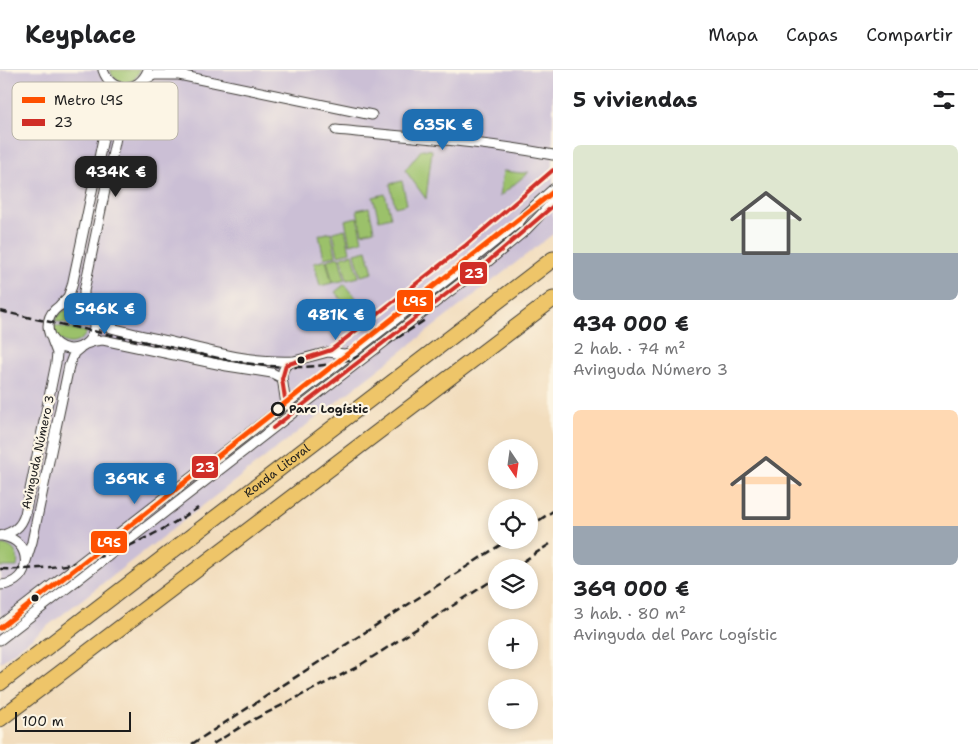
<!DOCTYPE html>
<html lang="es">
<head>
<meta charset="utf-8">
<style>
  :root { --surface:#fff; --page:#f6f6f6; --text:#202124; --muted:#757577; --line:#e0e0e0; --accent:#1f6fb2 }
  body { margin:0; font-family:"Shantell Sans",sans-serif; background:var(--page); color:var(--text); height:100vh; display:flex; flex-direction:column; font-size:19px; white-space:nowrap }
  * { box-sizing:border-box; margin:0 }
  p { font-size:16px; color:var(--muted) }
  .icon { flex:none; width:28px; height:28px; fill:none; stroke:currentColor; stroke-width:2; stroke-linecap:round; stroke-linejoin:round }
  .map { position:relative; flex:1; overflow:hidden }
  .sheet { display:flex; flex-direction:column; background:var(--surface); width:425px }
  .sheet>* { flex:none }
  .needle { width:32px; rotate:167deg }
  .buttons { position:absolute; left:488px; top:369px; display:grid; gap:10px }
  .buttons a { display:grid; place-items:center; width:50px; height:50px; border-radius:50%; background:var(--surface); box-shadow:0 2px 8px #0003; font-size:25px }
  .scale { position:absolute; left:15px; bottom:12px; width:116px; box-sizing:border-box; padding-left:5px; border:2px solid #1c1c1c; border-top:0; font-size:14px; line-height:18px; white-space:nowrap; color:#1c1c1c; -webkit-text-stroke:4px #fcf5e5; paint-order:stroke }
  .price { position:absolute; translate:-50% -42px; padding:0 11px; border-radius:10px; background:var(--accent); color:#fff; font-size:16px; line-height:32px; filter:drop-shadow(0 1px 2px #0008) }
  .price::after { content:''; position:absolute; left:50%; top:30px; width:15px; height:11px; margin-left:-8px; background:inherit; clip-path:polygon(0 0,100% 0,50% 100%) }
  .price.current { background:#222; color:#fff }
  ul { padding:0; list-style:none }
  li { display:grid; align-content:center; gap:10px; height:265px; padding:0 20px }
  li span { display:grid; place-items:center; height:155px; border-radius:8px; color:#555 }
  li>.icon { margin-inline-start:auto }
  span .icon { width:90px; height:90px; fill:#fffc; stroke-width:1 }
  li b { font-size:21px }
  h2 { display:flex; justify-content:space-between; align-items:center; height:60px; padding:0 20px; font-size:21px }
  header { display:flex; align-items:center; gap:30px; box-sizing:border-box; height:70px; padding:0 25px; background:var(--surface); border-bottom:1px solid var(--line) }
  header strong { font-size:24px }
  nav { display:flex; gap:28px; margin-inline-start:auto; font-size:18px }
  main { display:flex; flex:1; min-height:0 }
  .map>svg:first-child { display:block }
  .industrial { fill:#cbbfd5 }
  .green { fill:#9bc16b; stroke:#5c6e44 }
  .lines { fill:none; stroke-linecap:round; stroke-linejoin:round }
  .minor-casing { stroke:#3c3934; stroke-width:11 }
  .trunk-casing { stroke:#3c3934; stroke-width:17 }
  .minor { stroke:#fff; stroke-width:9 }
  .trunk { stroke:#eec569; stroke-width:15 }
  .rail { stroke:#1c1c1c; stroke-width:2.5; stroke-dasharray:8 4; stroke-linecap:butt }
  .bus-1-casing { stroke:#fcf5e5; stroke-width:8 }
  .bus-1 { stroke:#d02e26; stroke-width:4 }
  .metro-1-casing { stroke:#fcf5e5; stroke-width:9 }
  .metro-1 { stroke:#fe5000; stroke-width:5 }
  .bus-dot { fill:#1c1c1c; stroke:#fcf5e5; stroke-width:2 }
  .stop-dot { fill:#fcf5e5; stroke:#1c1c1c; stroke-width:2.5 }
  .labels { text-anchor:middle; stroke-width:4.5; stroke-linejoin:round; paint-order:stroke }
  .stop-label { font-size:12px; font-weight:bold; fill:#1c1c1c; stroke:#fcf5e5; text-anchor:start }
  .street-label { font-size:12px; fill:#1c1c1c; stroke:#fcf5e5 }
  .key { fill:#fcf5e5; stroke:#b9b4a9; stroke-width:1 }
  .key-label { font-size:14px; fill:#1c1c1c }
  .line-badge { stroke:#fcf5e5; stroke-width:2 }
  .badge-label { font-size:14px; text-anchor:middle; font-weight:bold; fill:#fff }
</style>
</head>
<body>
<header>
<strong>Keyplace</strong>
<nav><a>Mapa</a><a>Capas</a><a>Compartir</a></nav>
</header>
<main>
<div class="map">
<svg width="553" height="674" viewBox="0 0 553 674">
  <rect width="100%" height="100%" fill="#fcf5e5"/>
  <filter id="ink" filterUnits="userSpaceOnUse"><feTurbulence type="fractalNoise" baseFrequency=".02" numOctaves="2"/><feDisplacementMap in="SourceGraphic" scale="10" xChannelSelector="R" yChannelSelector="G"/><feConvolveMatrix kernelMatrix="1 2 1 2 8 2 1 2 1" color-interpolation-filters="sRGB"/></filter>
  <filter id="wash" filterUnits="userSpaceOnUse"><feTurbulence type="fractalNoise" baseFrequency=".0096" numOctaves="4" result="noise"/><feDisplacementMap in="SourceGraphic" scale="20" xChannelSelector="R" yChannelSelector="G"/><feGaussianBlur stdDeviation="1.12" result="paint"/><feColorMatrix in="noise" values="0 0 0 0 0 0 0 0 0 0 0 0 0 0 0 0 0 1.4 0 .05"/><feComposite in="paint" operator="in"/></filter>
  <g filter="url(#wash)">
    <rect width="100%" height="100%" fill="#f2ddbd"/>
    <path class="industrial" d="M0 0H553V164L0 593Z"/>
    <path class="green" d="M110 0H140L134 10 124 13 113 7Z
      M422 79 432 80 426 129 405 100Z
      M503 101 522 103 529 102 499 127Z
      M402 111 407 134 395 137 390 114Z
      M385 124 391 147 379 150 373 127Z
      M369 137 374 160 362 163 357 140Z
      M357 147 362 171 350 174 345 150Z
      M345 159 350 182 338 185 333 162Z
      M331 162 336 186 324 188 319 165Z
      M367 180 373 203 361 206 355 183Z
      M353 184 359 207 347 210 341 187Z
      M339 187 345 210 333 213 327 190Z
      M326 190 332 213 320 216 314 193Z
      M345 214 360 233 350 240 335 222Z
      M73 239C83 242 87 248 88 258L54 251 62 241Z
      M53 255 87 262C80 275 67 277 57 267Z
      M0 474C13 475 20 484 17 497H0Z"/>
  </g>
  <g filter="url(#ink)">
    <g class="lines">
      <g class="minor-casing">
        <path id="minor" d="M103 0C111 24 139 23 148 0
          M142 11 154 5H179L372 45
          M336 60C409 67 481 71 553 85
          M48 256a23 23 0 1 1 46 0a23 23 0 1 1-46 0Z
          M60 235 68 227 72 216 111 31 112 22 109 11
          M88 241 84 231V221L123 34 128 23 137 15
          M93 247 101 255C124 262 149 267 172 272 212 282 253 293 294 291
          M86 274 95 271 103 270 227 296 272 303 282 308
          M286 335 282 307 283 301 286 295 294 291 328 282 344 284 352 282
          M0 466C13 462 21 458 25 444L56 293 57 283 52 270
          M25 494 32 472 69 296 74 283 80 278
          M0 515C33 514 34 470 2 466
          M0 555 452 206 519 152 525 144 553 119
          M0 570 484 195 527 159 553 132"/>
      </g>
      <g class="trunk-casing">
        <g id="trunk">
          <path id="s1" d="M0 613 553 189"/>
          <path d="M0 649 553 229"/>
        </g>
      </g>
      <use href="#minor" class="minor"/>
      <use href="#trunk" class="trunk"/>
      <path class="rail" d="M0 241C53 253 107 264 160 275 219 288 280 306 340 292 372 285 398 268 425 250
        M529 457 553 441
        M513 498 553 472
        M0 499C82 501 130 481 198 438
        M192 674 508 470
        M213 674 247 653 357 597 496 508"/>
      <g class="bus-1-casing">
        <path id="bus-1" d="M273 358 484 195 553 136
          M0 555 286 335 282 309 286 295 331 280 466 175 553 100"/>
      </g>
      <use href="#bus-1" class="bus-1"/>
      <g class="metro-1-casing">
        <path id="metro-1" d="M0 558 553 122"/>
      </g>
      <use href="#metro-1" class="metro-1"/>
    </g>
  </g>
  <g class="bus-dot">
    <circle cx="301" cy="290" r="4.5"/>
    <circle cx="35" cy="528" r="4.5"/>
  </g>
  <circle class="stop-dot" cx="278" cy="339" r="6"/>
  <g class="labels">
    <g class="stop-label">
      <text x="289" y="343">Parc Logístic</text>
    </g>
    <g class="street-label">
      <text transform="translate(38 382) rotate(-78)" y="4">Avinguda Número 3</text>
      <text dy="4" stroke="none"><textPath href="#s1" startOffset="349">Ronda Litoral</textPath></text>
    </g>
  </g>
  <rect x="12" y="12" width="166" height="58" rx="8" class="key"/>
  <rect x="22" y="27" width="23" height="6" fill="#fe5000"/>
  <rect x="22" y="49" width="23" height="7" fill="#d02e26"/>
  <g class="key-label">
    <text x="54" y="35">Metro L9S</text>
    <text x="54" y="57">23</text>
  </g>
  <g class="line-badge">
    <rect x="459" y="191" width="29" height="24" rx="5" fill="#d02e26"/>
    <rect x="396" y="219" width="38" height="24" rx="5" fill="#fe5000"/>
    <rect x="191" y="385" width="28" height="24" rx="5" fill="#d02e26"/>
    <rect x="90" y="460" width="38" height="24" rx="5" fill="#fe5000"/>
  </g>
  <g class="badge-label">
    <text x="474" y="208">23</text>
    <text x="415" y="236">L9S</text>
    <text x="205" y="402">23</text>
    <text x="109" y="477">L9S</text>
  </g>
</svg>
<div class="buttons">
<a><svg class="needle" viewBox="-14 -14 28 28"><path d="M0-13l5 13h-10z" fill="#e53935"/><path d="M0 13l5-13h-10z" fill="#757577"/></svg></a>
<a><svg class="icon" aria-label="locate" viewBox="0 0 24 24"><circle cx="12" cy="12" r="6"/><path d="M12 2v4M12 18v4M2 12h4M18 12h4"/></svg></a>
<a><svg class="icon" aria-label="layers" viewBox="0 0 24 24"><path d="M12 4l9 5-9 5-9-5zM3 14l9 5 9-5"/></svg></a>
<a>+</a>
<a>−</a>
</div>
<div class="scale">100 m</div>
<b class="price" style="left:443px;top:81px">635K €</b>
<b class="price current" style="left:116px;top:128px">434K €</b>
<b class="price" style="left:105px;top:265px">546K €</b>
<b class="price" style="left:336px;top:271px">481K €</b>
<b class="price" style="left:135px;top:435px">369K €</b>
</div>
<section class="sheet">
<h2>5 viviendas<svg class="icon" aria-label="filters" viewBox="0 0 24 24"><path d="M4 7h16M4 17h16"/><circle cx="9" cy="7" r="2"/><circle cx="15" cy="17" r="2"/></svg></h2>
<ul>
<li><span style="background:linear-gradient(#dfe7d0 70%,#9aa5b1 0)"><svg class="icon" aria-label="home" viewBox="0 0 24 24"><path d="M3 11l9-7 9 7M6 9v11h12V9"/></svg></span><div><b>434 000 €</b><p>2 hab. · 74 m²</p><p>Avinguda Número 3</p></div></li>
<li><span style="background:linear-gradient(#ffd9b3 75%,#9aa5b1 0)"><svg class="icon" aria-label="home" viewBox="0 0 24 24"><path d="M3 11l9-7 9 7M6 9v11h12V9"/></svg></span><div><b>369 000 €</b><p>3 hab. · 80 m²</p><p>Avinguda del Parc Logístic</p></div></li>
</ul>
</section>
</main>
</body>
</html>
